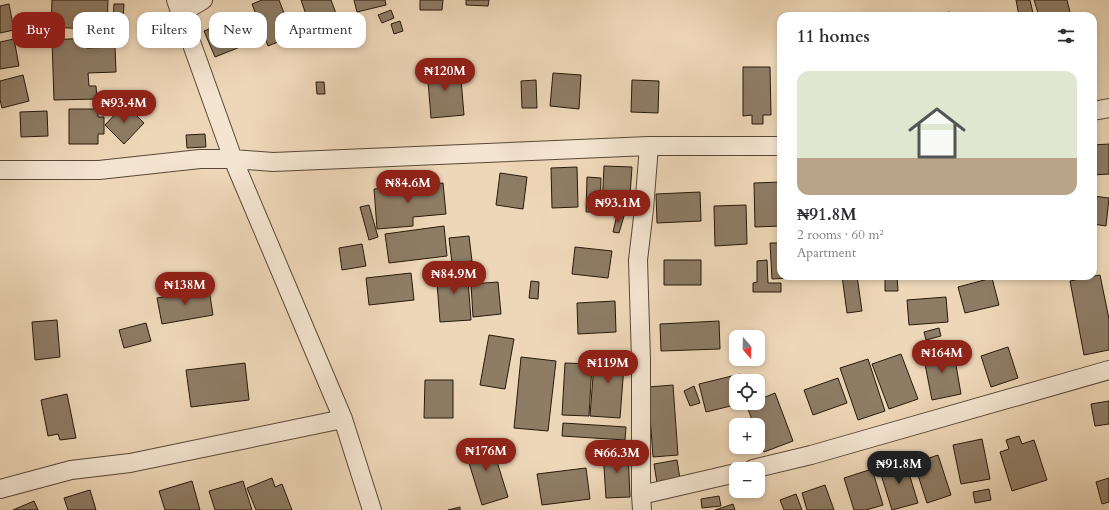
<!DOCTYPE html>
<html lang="en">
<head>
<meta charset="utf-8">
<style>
  :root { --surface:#fff; --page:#f7f7f7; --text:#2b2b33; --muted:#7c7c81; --line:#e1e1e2; --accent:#8f2418 }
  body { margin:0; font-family:Cardo,serif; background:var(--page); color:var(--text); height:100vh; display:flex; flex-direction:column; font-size:15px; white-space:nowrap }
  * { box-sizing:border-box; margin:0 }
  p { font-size:13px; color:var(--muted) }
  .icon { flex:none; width:22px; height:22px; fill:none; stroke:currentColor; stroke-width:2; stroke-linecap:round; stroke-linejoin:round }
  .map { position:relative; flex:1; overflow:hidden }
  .drawer { position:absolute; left:777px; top:12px; width:320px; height:268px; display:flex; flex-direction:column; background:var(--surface); border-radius:12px; box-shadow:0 2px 6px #0003 }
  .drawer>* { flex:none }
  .guide { position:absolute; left:12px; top:12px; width:380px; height:36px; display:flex; gap:8px }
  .needle { width:26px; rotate:160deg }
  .controls { position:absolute; left:729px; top:330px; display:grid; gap:8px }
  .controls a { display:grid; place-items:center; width:36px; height:36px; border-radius:8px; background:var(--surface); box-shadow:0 2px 6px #0003; font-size:20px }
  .price { position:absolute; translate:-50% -34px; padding:0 9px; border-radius:14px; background:var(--accent); color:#fff; font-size:13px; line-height:26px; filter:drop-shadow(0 1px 2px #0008) }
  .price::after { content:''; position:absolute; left:50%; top:24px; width:12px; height:9px; margin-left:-6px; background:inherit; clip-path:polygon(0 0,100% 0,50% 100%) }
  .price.current { background:#222; color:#fff }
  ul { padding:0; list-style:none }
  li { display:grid; align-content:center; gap:8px; height:212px; padding:0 20px }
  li+li { border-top:1px solid var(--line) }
  li span { display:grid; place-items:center; height:124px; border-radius:12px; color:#555 }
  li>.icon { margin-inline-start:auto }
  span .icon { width:72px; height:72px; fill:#fffc; stroke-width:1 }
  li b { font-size:17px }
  h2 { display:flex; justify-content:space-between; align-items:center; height:48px; padding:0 20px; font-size:17px }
  .pill { padding:0 14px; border-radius:12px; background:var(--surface); box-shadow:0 2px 6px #0003; font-size:14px; line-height:36px }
  .pill.current { background:var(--accent); color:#fff }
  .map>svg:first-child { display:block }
  .building { fill:#8e7c65; stroke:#27190b }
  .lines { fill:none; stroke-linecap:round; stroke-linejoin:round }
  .street-casing { stroke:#594836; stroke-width:20 }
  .street { stroke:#f4e5d1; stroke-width:18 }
</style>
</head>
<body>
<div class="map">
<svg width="1109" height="510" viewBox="0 0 1109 510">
  <rect width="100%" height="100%" fill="#eed7b8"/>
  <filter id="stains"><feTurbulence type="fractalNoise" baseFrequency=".005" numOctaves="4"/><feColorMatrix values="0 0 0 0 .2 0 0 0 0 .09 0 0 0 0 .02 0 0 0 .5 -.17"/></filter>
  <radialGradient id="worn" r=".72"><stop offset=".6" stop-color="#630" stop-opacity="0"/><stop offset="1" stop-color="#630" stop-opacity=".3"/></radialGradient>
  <path class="building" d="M52 0H108L107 30 51 27Z
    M262 0H279L293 36 268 46 252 4Z
    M301 0H331L338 19 311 29Z
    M354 0H385L386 5 357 12Z
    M420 0H443L442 10H420Z
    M466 0H489L488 6 466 5Z
    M1016 0H1030L1033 13 1019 16Z
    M1034 0H1067L1071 16H1039Z
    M9 4 14 30 0 33V6Z
    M114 4H124L123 20H113Z
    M391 10 394 18 382 23 378 15Z
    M950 12 951 16H926Z
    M244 15 255 41 215 57 204 31Z
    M400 21 403 31 394 34 391 24Z
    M347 30 350 39 339 43 336 33Z
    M87 38V48L115 47 116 72 88 73 89 86H96L97 99 54 100 52 40Z
    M14 39 19 66 0 69V42Z
    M460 67 464 115 431 118 427 69Z
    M743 67H770L771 115H763V124H752V115L743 116Z
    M553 73 581 75 579 109 550 106Z
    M23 75 29 101 2 108 0 100V81Z
    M536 80 537 108H522L521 81Z
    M632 80 659 81 658 113 631 112Z
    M316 82H324L325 94H317Z
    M125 104 144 123 124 144 105 125Z
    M69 109H98V117H104V134H98V144H69Z
    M47 111 48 136 21 137 20 112Z
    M205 134 206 147 187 148 186 135Z
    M1109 144V174L1093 175V145Z
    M604 166 632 167 629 210 602 208Z
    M577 167 578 207 552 208 551 168Z
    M500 173 527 177 523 209 496 205Z
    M587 177 601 178 600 212H586Z
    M781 182V226L755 227 754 183Z
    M443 183 446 214 413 217V226L377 229 374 189Z
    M700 192 701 221 657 223 656 194Z
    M1093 196 1109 198 1106 226 1093 224Z
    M369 205 378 237 369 240 360 207Z
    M746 205 747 244 715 246 714 206Z
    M617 215 624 216 619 233 613 232Z
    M444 226 447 256 389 263 385 234Z
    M469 236 472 261 452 263 449 238Z
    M770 243H781V276H827L772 279Z
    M362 244 366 266 342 270 339 248Z
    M575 247 612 251 608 278 572 274Z
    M664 260H701V285H664Z
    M767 260 768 283H781V292H753V283L757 282V261Z
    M467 267 471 320 440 322 436 270Z
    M411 273 414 300 369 305 366 278Z
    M1100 275 1109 319V350L1084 355 1070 281Z
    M842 276H857L862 311 847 313Z
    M885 276H897L898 291H885Z
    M992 278 999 305 965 313 958 287Z
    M531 281 539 282 538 299 529 298Z
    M498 282 501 314 473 317 471 284Z
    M209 289 213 315 162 324 157 298Z
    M946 297 948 322 909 325 907 300Z
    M615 301 616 332 578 334 577 303Z
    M57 320 60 357 35 360 32 322Z
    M719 321 720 349 661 351 660 324Z
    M146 323 151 341 124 348 119 330Z
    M939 328 941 336 926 340 924 332Z
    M489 335 514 339 505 389 480 385Z
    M1008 347 1018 378 991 387 981 356Z
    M953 348 961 394 932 400 923 354Z
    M595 351 625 353 620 418 590 416Z
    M901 354 918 399 889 409 872 364Z
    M521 357 556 361 548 431 514 428Z
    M868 359 885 411 858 420 840 368Z
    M245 363 249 400 191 407 186 370Z
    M565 363 592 364 589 416 562 415Z
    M740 374 742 381H736V403H743L706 412 699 384Z
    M838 378 847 403 813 415 804 390Z
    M425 380H453V418H424Z
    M673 385 678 455 653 457 648 387Z
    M694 386 700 403 690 406 684 391Z
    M775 393 793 441 764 452 758 437V425H754L746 404 758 403V400Z
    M67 394 76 438 60 440 58 434 48 436 41 400Z
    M1109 401V424L1095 426 1091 404Z
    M563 423 626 427 625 440 562 436Z
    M1019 436 1022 444 1034 440 1047 480 1012 491 1000 452 1009 449 1006 440Z
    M490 439 508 497 482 505 464 447Z
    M982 439 990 479 961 484 953 445Z
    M628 450 630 497 606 498 603 452Z
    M938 455 951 495 927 503 914 463Z
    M677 460 680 479 657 483 654 464Z
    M905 460 918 503 892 510 879 468Z
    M586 468 590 499 542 505 537 474Z
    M872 469 883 505 866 510H854L844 478Z
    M272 478 275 487 282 484 292 510H256L247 488Z
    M1109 478V502L1102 504 1096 482Z
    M192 481 200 510H165L159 491Z
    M243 481 252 510H215L209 491Z
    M825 485 834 510H807L802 493Z
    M989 489 991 500 975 503 973 492Z
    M90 490 96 510H68L64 498Z
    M796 494 802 510H784L780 500Z
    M719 496 721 506 702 508 701 499Z
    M34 501 38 510H13Z
    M733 504 735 510H715Z
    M460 507V510H448Z"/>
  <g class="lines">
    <g class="street-casing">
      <path id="street" d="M176 0 233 159 343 419 372 510
        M181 13 203 0
        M1093 111 1109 108
        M0 170H99L200 159H233L273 162 649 146H781
        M753 469 811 455 1109 370
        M0 489 71 470 130 463 343 419
        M641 495 736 473
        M642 510 641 495V360L638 260 644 209 649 146"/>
    </g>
    <use href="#street" class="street"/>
  </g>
  <rect width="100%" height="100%" filter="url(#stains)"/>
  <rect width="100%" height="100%" fill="url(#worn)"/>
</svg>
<div class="controls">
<a><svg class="needle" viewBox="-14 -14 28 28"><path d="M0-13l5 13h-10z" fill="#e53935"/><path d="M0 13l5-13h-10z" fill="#7c7c81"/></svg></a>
<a><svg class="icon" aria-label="locate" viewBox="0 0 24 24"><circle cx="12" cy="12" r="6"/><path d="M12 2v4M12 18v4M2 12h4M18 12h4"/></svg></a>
<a>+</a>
<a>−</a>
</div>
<b class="price" style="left:445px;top:92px">₦120M</b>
<b class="price" style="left:124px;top:124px">₦93.4M</b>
<b class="price" style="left:408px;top:204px">₦84.6M</b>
<b class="price" style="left:618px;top:224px">₦93.1M</b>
<b class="price" style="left:454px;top:295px">₦84.9M</b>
<b class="price" style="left:185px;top:306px">₦138M</b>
<b class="price" style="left:942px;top:374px">₦164M</b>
<b class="price" style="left:608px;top:384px">₦119M</b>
<b class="price" style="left:486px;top:472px">₦176M</b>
<b class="price" style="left:617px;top:474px">₦66.3M</b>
<b class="price current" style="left:899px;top:485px">₦91.8M</b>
<div class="guide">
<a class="pill current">Buy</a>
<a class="pill">Rent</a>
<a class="pill">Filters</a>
<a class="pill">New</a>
<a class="pill">Apartment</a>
</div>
<section class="drawer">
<h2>11 homes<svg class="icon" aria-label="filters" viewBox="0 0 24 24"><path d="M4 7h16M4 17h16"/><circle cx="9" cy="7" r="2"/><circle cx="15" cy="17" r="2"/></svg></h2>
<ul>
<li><span style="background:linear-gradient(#dfe7d0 70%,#b9a48a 0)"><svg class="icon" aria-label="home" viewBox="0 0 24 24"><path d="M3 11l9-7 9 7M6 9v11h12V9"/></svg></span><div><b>₦91.8M</b><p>2 rooms · 60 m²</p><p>Apartment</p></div></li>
</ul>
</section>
</div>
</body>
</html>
